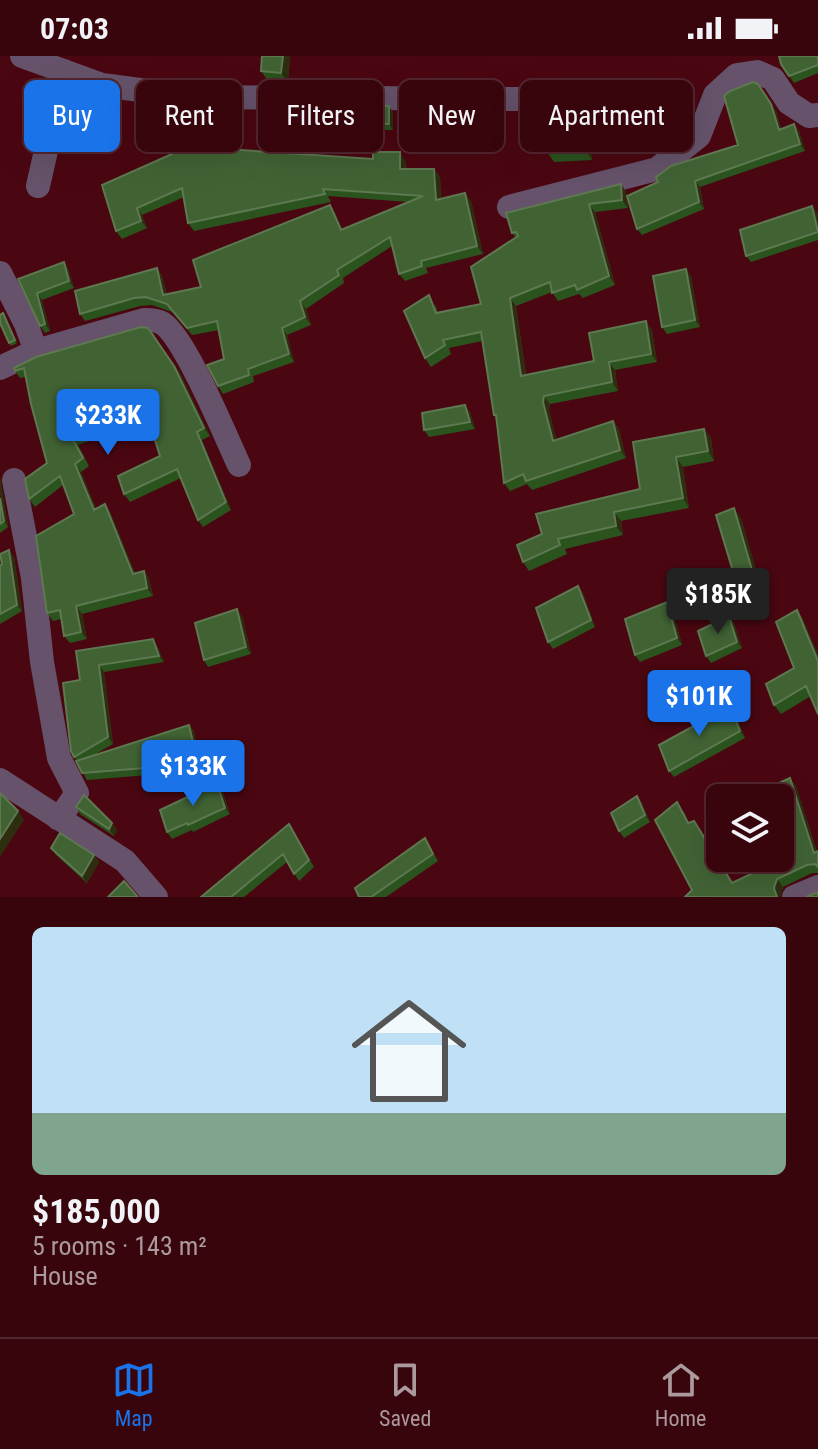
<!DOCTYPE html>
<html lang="en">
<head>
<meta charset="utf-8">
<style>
  :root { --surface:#38050d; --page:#3f0f16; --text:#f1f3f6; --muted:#ab999d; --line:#52262e; --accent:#1a73e8 }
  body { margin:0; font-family:"Roboto Condensed",sans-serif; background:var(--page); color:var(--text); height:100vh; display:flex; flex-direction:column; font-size:30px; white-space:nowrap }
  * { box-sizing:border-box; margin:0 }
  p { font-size:26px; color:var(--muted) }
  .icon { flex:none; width:44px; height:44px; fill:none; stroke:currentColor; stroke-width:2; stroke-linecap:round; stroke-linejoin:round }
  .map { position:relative; height:841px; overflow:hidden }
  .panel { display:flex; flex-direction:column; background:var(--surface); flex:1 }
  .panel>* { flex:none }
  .top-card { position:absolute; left:24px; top:24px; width:770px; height:72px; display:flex; gap:16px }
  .tools { position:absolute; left:706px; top:728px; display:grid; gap:16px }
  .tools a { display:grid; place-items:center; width:88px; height:88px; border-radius:12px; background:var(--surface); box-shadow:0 8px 32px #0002,0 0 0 2px var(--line); font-size:40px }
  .price { position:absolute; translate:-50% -68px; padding:0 18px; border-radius:8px; background:var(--accent); color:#fff; font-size:26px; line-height:52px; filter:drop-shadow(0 2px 4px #0008) }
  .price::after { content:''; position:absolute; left:50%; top:48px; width:24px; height:18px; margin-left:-12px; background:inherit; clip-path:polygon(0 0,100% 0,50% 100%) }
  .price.selected { background:#222; color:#fff }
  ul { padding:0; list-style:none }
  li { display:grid; align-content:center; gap:16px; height:424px; padding:0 32px }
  li span { display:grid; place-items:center; height:248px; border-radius:12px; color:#555 }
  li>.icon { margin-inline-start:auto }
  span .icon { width:144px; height:144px; fill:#fffc; stroke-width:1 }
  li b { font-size:34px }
  .tag { padding:0 28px; border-radius:12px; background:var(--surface); box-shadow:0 8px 32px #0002,0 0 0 2px var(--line); font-size:28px; line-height:72px }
  .tag.selected { background:var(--accent); color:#fff }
  .status { display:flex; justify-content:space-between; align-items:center; height:56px; padding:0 40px; background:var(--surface); direction:ltr }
  .status svg { height:22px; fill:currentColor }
  .menu { display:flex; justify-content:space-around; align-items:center; height:112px; border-top:2px solid var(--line); background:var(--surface); font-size:22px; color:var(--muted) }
  .menu a { display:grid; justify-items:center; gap:4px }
  .menu .selected { color:var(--accent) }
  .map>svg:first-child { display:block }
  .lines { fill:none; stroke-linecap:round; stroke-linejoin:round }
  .minor { stroke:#66536b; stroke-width:24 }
  .wall { fill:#2a531e }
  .shaded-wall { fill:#2e2d10 }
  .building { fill:#416334; stroke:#5e7851; stroke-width:2 }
</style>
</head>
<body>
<div class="status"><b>07:03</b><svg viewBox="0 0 49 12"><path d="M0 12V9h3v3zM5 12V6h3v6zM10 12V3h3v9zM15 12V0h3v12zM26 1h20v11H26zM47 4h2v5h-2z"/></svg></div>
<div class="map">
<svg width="818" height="841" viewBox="0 0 818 841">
  <rect width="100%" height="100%" fill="#4b0711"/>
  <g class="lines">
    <path class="minor" d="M22 0 102 29 193 41 524 43
      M38 130 64 15
      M509 151 657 113 699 80 715 39 737 19 757 16 773 23 789 47 809 60 818 59
      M0 217 26 268 36 295
      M0 312 36 295 144 264C150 264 157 264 162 267 185 281 225 379 239 409
      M14 424 33 522 42 606 59 702 77 737 59 763
      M0 724 125 805 156 841
      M794 841 818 831"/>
  </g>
  <path class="wall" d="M290 0 288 27 268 25 261 15Z
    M818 0V17L794 27 781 8Z
    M610 41 618 51 621 82 590 86 592 104 554 106 547 96 570 61Z
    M389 50 393 57V74L320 73 316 66Z
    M776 55 781 73 794 68 799 75 805 95 700 131 704 153 642 179 637 173 738 89Z
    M457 58 461 80 441 79 436 72Z
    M373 103 405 104 406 113H434L440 121 441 142 471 145 483 198 426 212 428 217 405 225 399 218 392 190 343 222 344 227 306 253 311 269 287 279 294 306 253 320 254 326 223 338 218 330 224 303 219 274 192 279 172 256 152 249 140 250 85 265 80 258 157 212 162 220 167 239 201 231 330 149 335 157 342 173 408 146 328 140 331 146 194 175 188 167 184 141 142 159 147 172 122 183 116 175 102 129Z
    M621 128 626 136 628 152 595 156 615 229 583 242 579 238 558 245 552 236 516 250 526 319 594 305 652 274 657 306 615 314 618 335 550 348 549 354 556 384 613 365 619 373 626 402 532 434 527 428 510 435 504 427 496 363 494 359 482 285 449 292 451 298 431 311 425 302 435 248 438 257 481 248 516 182 512 177Z
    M817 156 818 161V184L751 206 746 200Z
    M64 206 68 213 74 232 42 244 50 275 45 277 40 270 18 223Z
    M691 220 700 271 667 278 662 271Z
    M3 257 17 287 11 290 9 287Z
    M148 272 180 317 210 380 202 384 231 454 203 471 198 464 181 422 130 446 124 438 160 400 149 364 92 382V384L78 389 89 410 81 416 96 453 110 456 135 517 144 515 149 523 153 540 82 558 87 583 70 587 64 580 61 563 53 565 47 557 74 458 63 429 35 451 29 443 47 407 26 321 20 322 15 315Z
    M470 356 475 373 429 381 424 374Z
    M704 373 711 382 714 405 683 411 689 452 621 465 623 479 565 493 567 498 529 515 523 506 640 433Z
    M0 422 8 471 0 477Z
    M741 462 759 524 742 532 735 522Z
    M14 501 22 555 0 568V510Z
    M578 530 583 537 595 571 553 593 548 586Z
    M667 546 672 553 682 589 640 606 635 599Z
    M797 554 803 563 811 640 781 658 774 649 794 612Z
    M242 560 251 598 208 611 204 604Z
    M734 567 742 592 711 607 706 600Z
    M157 590 164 606 104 616 113 688 94 699 189 669 194 676 201 706 150 721 148 719 87 724 71 695 80 624 76 595Z
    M730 650 735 657 745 682 674 721 669 715Z
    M796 730 817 796 818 795V817H812L783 831 780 841H685L692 834 683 754 689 767 694 765 700 773 733 827 766 811Z
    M222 734 230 758 193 776 192 774 172 783 167 776Z
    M637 740 642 747 650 766 624 782 619 775Z
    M76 751 112 767 117 774 114 780 80 758Z
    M289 768 314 811 299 825 287 806 244 841H201Z
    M425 782 438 805 386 841H359Z
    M51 792 94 799 99 806 87 827 56 799Z"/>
  <path class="shaded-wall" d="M283 0H290L288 27 281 17Z
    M763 35 776 55 784 81 779 74Z
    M610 41 618 51 621 82 614 72Z
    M389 50 393 57V74L389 68Z
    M452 51 457 58 461 80 456 73Z
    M794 68 799 75 805 95 800 88Z
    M583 76 590 86 592 104 585 94Z
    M400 96 405 104 406 120 400 113Z
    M434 113 440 121 441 151 436 144Z
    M695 125 700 131 704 153 699 146Z
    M621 128 626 136 628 152 622 144Z
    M465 137 471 145 483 198 477 190Z
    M589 148 595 156 615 229 609 220Z
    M330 149 335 157 346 181 341 174Z
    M812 150 817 156 818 161V174Z
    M137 152 142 159 147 172 141 165Z
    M64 206 68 213 74 232 69 225Z
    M157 212 162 220 169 247 163 239Z
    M686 213 691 220 700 271 695 264Z
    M37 237 42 244 50 275 45 268Z
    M510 242 516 250 527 328 521 320Z
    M300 245 306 253 311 269 305 261Z
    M646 265 652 274 657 306 651 298Z
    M282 272 287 279 294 306 289 298Z
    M609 306 615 314 618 335 612 326Z
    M174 310 180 317 210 380 204 372Z
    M544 340 550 348 549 354 559 393 553 385 543 346Z
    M465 349 470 356 475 373 470 366Z
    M613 365 619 373 626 402 620 394Z
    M704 373 711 382 714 405 708 395Z
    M197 376 202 384 231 454 226 446Z
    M676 401 683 411 689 452 683 442Z
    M75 408 81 416 99 462 94 454Z
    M0 422 8 471 4 465 0 442Z
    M105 448 110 456 139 526 133 518Z
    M734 452 741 462 759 524 752 514Z
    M614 456 621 465 623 479 616 470Z
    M9 494 14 501 22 555 17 549Z
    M144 515 149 523 153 540 147 532Z
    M578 530 583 537 595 571 591 564Z
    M667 546 672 553 682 589 677 582Z
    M76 550 82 558 87 583 81 576Z
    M237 553 242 560 251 598 246 591Z
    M797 554 803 563 818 598V605Z
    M729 560 734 567 742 592 737 586Z
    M153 583 157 590 164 606 159 600Z
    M99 609 104 616 113 688 108 681Z
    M730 650 735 657 745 682 740 675Z
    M189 669 194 676 201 706 196 699Z
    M790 722 796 730 818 800 814 797Z
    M217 727 222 734 230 758 225 752Z
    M637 740 642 747 650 766 645 759Z
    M18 755 24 764 0 801V783Z
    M112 767 117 774 114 780 109 773Z
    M94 799 99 806 87 827 82 820Z
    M777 823 783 831 780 841H777L774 832Z"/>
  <path class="building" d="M262 0H283L281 17 261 15Z
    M779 0H818V9L789 20 781 8Z
    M753 26 758 28 771 48 779 74 794 68 800 88 695 125 699 146 637 173 627 140 658 126 656 121 671 110 738 89 724 40 730 35Z
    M610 41 614 72 583 76 585 94 547 96 543 65 570 61 568 48Z
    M315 50H389V68L316 66Z
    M436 51H452L456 73 436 72Z
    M195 91 373 103V96H400V113H434L436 144 465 137 477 190 421 205 422 210 399 218 390 181 337 214 339 219 300 245 305 261 282 272 289 298 248 313 249 319 218 330 207 309 224 303 217 265 187 272 167 248 146 241 134 242 80 258 75 235 157 212 163 239 201 231 193 204 330 149 341 174 423 140 323 133 325 138 188 167 182 132 137 152 141 165 116 175 102 129 172 98V96Z
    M621 128 622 144 589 148 609 220 577 234 575 229 552 237 550 226 510 242 521 320 594 305 589 277 646 265 651 298 609 306 612 326 544 340 543 346 553 385 613 365 620 394 526 425 523 418 504 427 496 359H494L481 276 443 284 445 289 425 302 404 255 429 239 436 257 481 248 471 211 518 180 516 176 512 177 506 157Z
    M812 150 818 176 746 200 740 174Z
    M64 206 69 225 37 237 45 268 40 270 18 223Z
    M686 213 695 264 662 271 653 220Z
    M3 257 15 284 9 287 0 267V259Z
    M141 271 148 272 174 310 204 372 197 376 226 446 198 464 177 413 124 438 118 420 160 400 146 356 86 374 87 376 72 382 83 402 75 408 94 454 105 448 133 518 144 515 147 532 76 550 81 576 64 580 60 554 47 557 36 480 74 458 60 420 29 443 25 423 47 407 31 348 24 312 15 315 14 312 36 301Z
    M465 349 470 366 424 374 422 357Z
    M704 373 708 395 676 401 683 442 614 456 616 470 558 483 560 489 523 506 517 489 542 478 536 458 640 433 633 386Z
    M0 442 4 465 0 468Z
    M734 452 752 514 735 522 716 459Z
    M9 494 17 549 0 558V510L2 508 0 498Z
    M578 530 591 564 548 586 536 552Z
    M667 546 677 582 635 599 625 563Z
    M237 553 246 591 204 604 195 567Z
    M797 554 818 605V658L806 630 774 649 766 628 794 612 776 566Z
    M729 560 737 586 706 600 698 575Z
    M153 583 159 600 99 609 108 681 74 701 71 695 63 627 80 624 76 595Z
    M730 650 740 675 669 715 659 689Z
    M189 669 196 699 146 715 145 712 82 717 76 705Z
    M790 722 814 797 818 795V811L815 808 807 809 777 823 774 832 777 841H685L692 834 655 764 677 746 688 767 694 765 732 827 766 811 763 802H780V742H746Z
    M217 727 225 752 188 769 187 767 167 776 160 754Z
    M0 737 18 755 0 783Z
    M84 739 112 767 109 773 76 751Z
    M637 740 645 759 619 775 611 757Z
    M289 768 309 804 294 818 283 798 231 841H201Z
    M60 777 94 799 82 820 51 792Z
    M425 782 433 798 371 841H359L355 832Z
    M124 825 138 841H108Z
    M818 836V841H806Z"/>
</svg>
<div class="tools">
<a><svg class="icon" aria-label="layers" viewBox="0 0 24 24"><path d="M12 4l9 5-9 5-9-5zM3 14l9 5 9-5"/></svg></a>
</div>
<b class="price" style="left:108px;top:401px">$233K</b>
<b class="price selected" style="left:718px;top:580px">$185K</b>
<b class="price" style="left:699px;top:682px">$101K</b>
<b class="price" style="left:193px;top:752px">$133K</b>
<div class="top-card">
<a class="tag selected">Buy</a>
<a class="tag">Rent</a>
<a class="tag">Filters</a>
<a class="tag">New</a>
<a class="tag">Apartment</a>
</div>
</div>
<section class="panel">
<ul>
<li><span style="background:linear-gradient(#bfe0f5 75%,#7fa58c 0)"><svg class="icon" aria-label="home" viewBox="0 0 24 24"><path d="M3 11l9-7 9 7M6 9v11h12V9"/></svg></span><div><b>$185,000</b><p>5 rooms · 143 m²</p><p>House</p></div></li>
</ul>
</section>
<nav class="menu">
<a class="selected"><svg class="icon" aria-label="map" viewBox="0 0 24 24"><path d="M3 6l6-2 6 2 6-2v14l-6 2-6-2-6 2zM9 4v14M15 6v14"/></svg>Map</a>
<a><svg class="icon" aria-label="saved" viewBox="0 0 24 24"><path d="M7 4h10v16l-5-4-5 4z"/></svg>Saved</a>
<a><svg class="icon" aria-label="home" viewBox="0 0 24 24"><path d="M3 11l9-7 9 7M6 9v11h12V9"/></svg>Home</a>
</nav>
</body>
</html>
